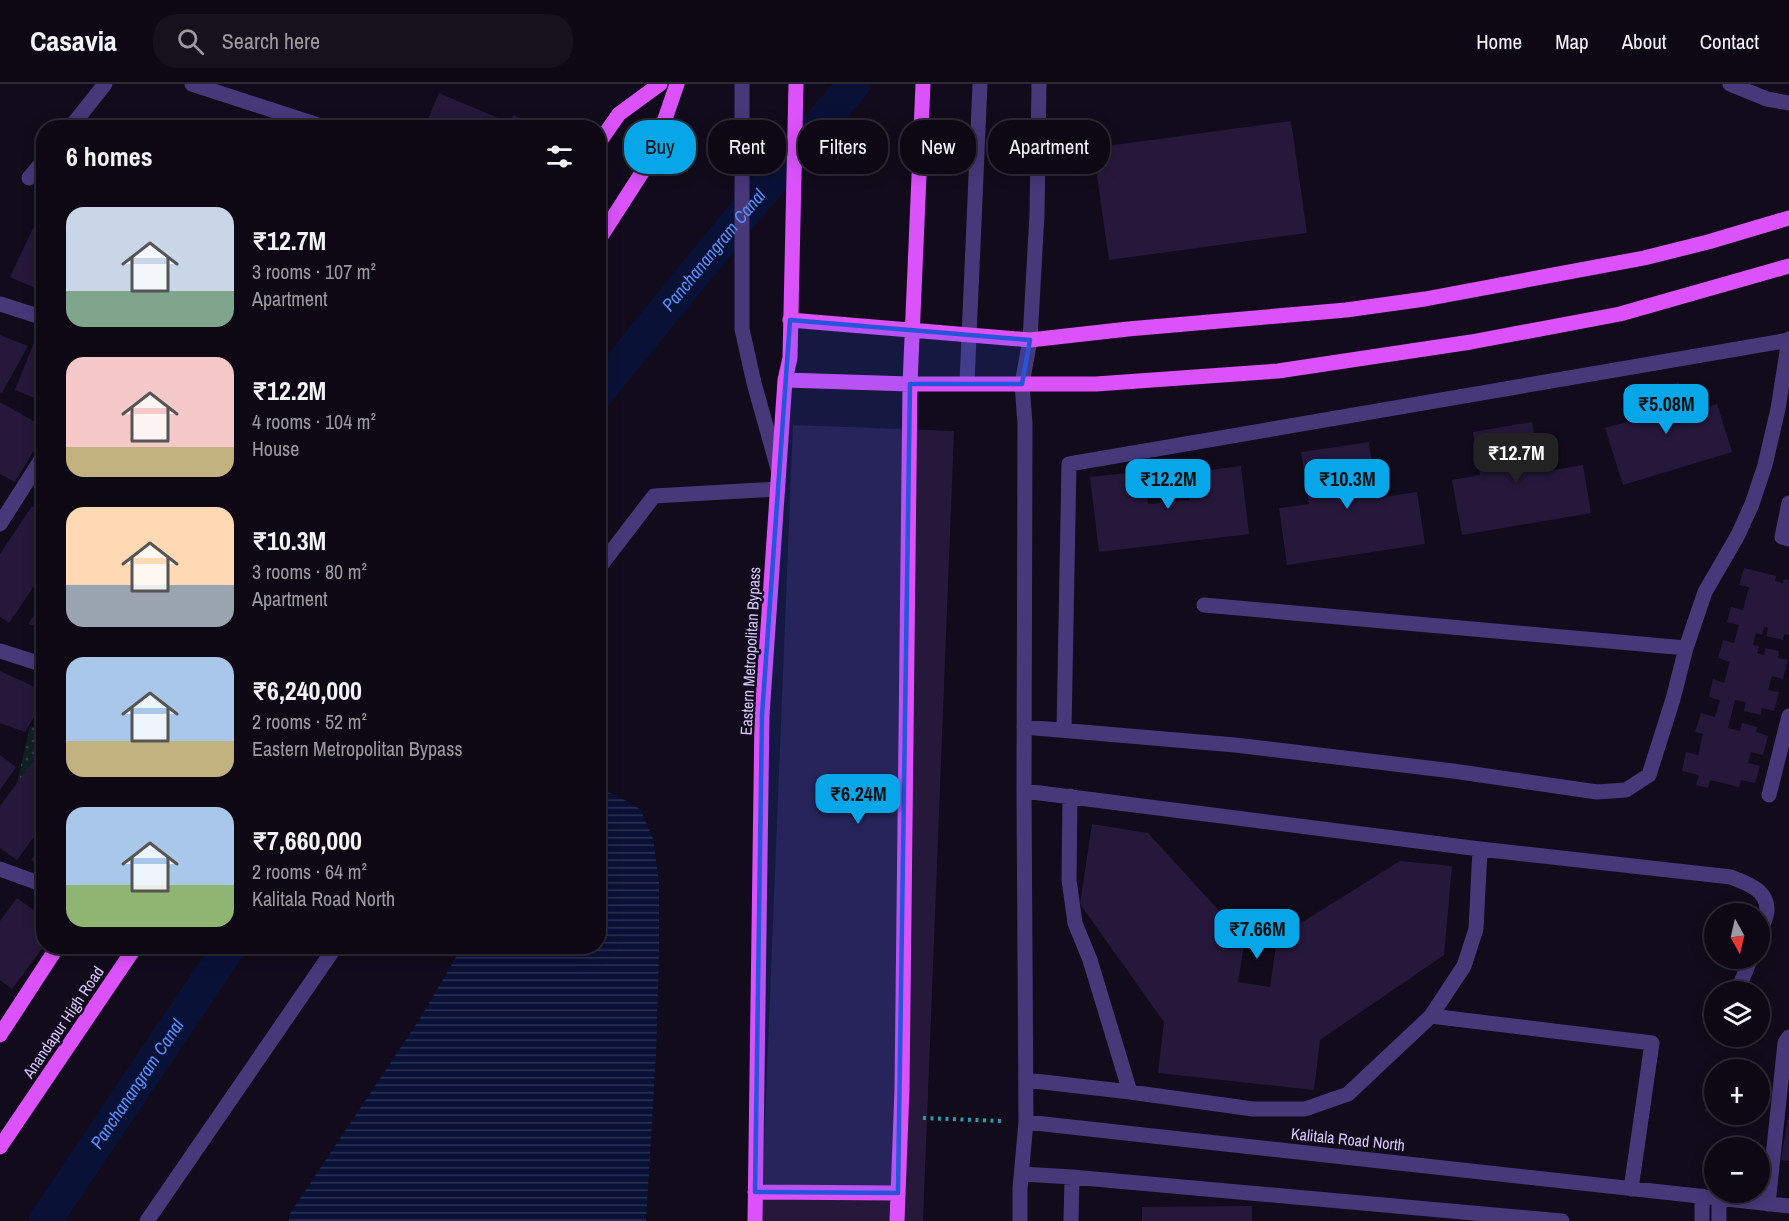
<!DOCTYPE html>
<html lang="en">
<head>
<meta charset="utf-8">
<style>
  :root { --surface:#0d0814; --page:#16111d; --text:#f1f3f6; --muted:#9a9aa0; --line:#2d2934; --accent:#07a6e9 }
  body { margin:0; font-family:"Archivo Narrow",sans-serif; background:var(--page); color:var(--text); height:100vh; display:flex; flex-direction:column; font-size:22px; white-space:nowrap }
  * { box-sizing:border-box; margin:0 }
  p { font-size:20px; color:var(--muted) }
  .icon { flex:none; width:33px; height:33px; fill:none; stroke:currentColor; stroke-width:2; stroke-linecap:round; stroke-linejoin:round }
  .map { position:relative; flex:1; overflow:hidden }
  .details { position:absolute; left:36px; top:36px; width:570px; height:834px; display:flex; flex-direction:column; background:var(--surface); border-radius:24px; box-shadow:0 3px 15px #0003,0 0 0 2px var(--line) }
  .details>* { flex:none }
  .banner { position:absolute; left:624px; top:36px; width:570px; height:54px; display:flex; gap:12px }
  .needle { width:39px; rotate:172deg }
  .controls { position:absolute; left:1704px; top:819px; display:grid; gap:12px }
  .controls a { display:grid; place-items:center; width:66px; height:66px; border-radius:50%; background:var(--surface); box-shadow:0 3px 15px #0003,0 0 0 2px var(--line); font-size:30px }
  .price { position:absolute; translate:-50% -51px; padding:0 14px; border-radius:12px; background:var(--accent); color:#111; font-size:20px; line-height:39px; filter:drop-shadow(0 2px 3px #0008) }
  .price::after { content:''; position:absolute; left:50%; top:36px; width:18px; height:14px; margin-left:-9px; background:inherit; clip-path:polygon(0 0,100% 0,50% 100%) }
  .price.on { background:#222; color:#fff }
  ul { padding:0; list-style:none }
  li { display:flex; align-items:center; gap:18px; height:150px; padding:0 30px }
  li span { display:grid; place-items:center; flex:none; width:168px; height:120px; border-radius:18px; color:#555 }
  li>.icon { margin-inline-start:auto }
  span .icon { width:72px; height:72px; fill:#fffc; stroke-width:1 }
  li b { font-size:26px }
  h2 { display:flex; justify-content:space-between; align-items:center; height:72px; padding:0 30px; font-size:26px }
  .chip { padding:0 21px; border-radius:24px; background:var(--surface); box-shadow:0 3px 15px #0003,0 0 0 2px var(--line); font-size:21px; line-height:54px }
  .chip.on { background:var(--accent); color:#111 }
  header { display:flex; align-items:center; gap:36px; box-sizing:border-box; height:84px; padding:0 30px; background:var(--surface); border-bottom:2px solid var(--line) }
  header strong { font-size:28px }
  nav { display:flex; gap:33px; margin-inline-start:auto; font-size:21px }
  .search { width:420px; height:54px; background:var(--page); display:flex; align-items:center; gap:15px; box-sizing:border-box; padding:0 21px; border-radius:24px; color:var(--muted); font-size:22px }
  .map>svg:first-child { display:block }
  .park { fill:url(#park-dots) }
  .water { fill:url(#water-rules) }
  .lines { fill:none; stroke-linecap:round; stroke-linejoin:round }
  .canal { stroke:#0a1136; stroke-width:33 }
  .building { fill:#26183b }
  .path { stroke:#3098a8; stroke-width:4; stroke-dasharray:3 4.5; stroke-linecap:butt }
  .minor { stroke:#473879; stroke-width:15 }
  .major { stroke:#db52fa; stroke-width:15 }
  .marked { fill:#2654da; fill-opacity:0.2; stroke:#2654da; stroke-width:4.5; stroke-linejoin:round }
  .labels { text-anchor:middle; stroke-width:5; stroke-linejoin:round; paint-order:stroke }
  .street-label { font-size:16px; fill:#d8c7fd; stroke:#110b1b }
  .water-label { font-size:18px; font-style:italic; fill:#5890fa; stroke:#110b1b }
</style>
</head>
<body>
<header>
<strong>Casavia</strong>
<div class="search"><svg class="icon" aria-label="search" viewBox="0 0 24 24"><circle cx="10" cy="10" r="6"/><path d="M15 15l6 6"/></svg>Search here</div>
<nav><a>Home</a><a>Map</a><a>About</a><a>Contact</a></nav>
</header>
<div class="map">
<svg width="1789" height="1137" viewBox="0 0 1789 1137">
  <defs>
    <pattern id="park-dots" width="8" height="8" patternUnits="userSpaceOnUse" patternTransform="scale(1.5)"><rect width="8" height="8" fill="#0f2125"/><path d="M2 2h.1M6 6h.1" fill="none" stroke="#314046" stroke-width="1.8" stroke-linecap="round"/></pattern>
    <pattern id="water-rules" width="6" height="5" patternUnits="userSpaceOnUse" patternTransform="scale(1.5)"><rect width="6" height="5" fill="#0a1136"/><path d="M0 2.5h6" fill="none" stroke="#2d3254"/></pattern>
  </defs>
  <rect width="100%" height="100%" fill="#110b1b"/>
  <path class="park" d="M30 642 43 644V711L14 712Z"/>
  <path class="water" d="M599 705 616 711 640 725 653 754 659 798V870L656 970 646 1137H289V1131L421 933 462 863 598 862Z"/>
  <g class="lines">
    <g class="canal">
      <path id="s1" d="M598 308 744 129 854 0"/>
      <path id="s2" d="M45 1137 230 862"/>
    </g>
  </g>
  <path class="building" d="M439 9 505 37 502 44H430L425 42Z
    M513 31 543 44H508Z
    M1291 37 1307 149 1109 176 1093 64Z
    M33 144 44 149V208L10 193Z
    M0 251 28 262 2 309 0 308Z
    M35 256 44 260V318L15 306Z
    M1679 298 1688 329 1717 320 1732 368 1623 401 1605 344 1636 335 1629 312Z
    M0 318 44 343V350L15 398 0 390Z
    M1532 338 1541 388 1583 381 1591 429 1462 451 1452 396 1480 391 1473 348Z
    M793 341 954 347 923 1137H761Z
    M1369 358 1377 414 1417 408 1425 460 1287 481 1279 424 1309 420 1301 368Z
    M1241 382 1249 450 1099 468 1090 393 1145 387 1148 420 1189 416 1186 389Z
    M32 422 44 430V487L9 539 0 533V470Z
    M1744 484 1776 492 1775 497 1783 499 1784 495 1789 496V551L1784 550 1783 556 1766 552 1768 544 1764 543 1762 551 1756 549 1753 561 1759 562 1757 569 1764 571 1765 564 1779 567 1778 574 1788 576 1783 595 1772 592 1768 606 1779 608 1774 627 1762 624 1761 631 1744 627 1746 618 1735 616 1728 644 1740 647 1742 639 1757 643 1756 648 1768 652 1763 671 1751 668 1748 679 1760 682 1755 699 1741 696 1739 703 1710 696 1708 704 1696 701 1699 691 1682 687 1686 668 1698 671 1703 650 1695 648 1701 629 1715 633 1720 616 1709 613 1713 595 1724 599 1730 578 1718 574 1723 556 1734 559 1739 541 1727 538 1731 523 1743 526 1749 503 1739 501Z
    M44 516V545L28 540Z
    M0 587 44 607V616L25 648 0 639Z
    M44 634V653L36 649Z
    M0 671 16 683 0 706Z
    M34 676 44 682V739L17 776 0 764V722Z
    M1092 740 1148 749 1245 855 1238 898 1270 903 1277 854 1400 777 1452 782 1444 871 1320 956 1314 1006 1158 989 1164 938 1080 820Z
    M44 759V785L31 776Z
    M17 814 42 832 44 830V862L12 905 0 896V837Z
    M1712 988 1714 989V1029L1705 1027Z
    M1732 1030H1756L1755 1036Z
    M1788 1034H1789V1077L1781 1076Z
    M1708 1068 1714 1069V1096L1703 1094Z
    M1252 1122V1137H1142V1123Z"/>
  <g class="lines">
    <path class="path" d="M923 1034 1002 1037"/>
    <path class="minor" d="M192 0 327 44
      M742 0V245L754 299 778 385
      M1730 0 1767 15 1789 19
      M70 44 105 0
      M29 94 44 76
      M0 220 44 234
      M967 299 980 0
      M1789 419 1782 453 1789 455
      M0 440 44 371
      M598 485 654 412 778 405
      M1204 521 1686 564
      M0 567 44 581
      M1024 643 1235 661 1453 687 1597 708 1626 706 1649 691 1673 615 1686 564 1705 508 1738 451 1752 420 1765 381 1778 325 1789 255
      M1064 646 1069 380 1789 256
      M1024 707 1480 765 1731 793C1746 799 1767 805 1767 826 1767 833 1762 842 1760 849
      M1769 711 1789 632
      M1070 712 1069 796 1075 839 1090 876 1130 1008
      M0 785 44 801
      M1737 908 1751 874
      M1431 932 1652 959 1631 1105
      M1026 996 1130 1008 1253 1025H1305L1348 1010 1431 932 1464 882 1476 845 1480 765
      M1026 1038 1789 1122
      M1022 1090 1072 1093
      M1719 1114V1137
      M1768 1120 1785 959 1789 953
      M147 1137 336 862
      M1020 1137V1104L1026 1038 1024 707 1025 340 1022 300 1030 256 1037 130 1039 0
      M1071 1137 1072 1093 1562 1137
      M1702 1137V1112"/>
    <path class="major" d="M598 60 619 30 660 0
      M598 157 652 73 677 0
      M790 236 1030 256 1128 245 1346 226 1425 215 1644 174 1708 158 1789 134
      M785 296 910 300H1096L1278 287 1471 258 1620 230 1789 182
      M0 951 58 862
      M0 1063 136 862
      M755 1108 898 1109
      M755 1137 762 631 785 296 790 274 796 0
      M897 1137 902 1005 910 300 923 0"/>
  </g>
  <path class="marked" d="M790 236 1030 256 1022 300H910L898 1109 755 1108 762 631Z"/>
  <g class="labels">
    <g class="street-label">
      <text transform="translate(750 567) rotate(-87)" y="6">Eastern Metropolitan Bypass</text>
      <text transform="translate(63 938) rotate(-56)" y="6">Anandapur High Road</text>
      <text transform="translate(1348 1055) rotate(6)" y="6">Kalitala Road North</text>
    </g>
    <g class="water-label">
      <text dy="6" stroke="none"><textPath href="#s1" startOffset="183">Panchanangram Canal</textPath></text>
      <text dy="6" stroke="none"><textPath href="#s2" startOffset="165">Panchanangram Canal</textPath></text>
    </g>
  </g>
</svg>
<div class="controls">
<a><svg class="needle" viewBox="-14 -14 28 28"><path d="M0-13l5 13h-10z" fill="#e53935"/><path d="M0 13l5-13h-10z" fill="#9a9aa0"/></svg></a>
<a><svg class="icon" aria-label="layers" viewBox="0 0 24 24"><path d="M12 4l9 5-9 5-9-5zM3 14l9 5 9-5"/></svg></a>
<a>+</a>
<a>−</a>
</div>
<b class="price" style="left:1666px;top:351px">₹5.08M</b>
<b class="price on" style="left:1516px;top:400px">₹12.7M</b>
<b class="price" style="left:1168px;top:426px">₹12.2M</b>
<b class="price" style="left:1347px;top:426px">₹10.3M</b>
<b class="price" style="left:858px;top:741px">₹6.24M</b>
<b class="price" style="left:1257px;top:876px">₹7.66M</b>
<div class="banner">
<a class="chip on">Buy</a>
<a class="chip">Rent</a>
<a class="chip">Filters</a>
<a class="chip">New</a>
<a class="chip">Apartment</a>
</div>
<section class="details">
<h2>6 homes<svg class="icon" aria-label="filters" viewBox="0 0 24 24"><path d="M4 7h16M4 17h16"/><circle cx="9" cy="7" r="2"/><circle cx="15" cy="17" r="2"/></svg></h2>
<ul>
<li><span style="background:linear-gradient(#c9d6e8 70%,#7fa58c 0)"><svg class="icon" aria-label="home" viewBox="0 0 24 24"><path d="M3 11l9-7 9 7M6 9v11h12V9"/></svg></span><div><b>₹12.7M</b><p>3 rooms · 107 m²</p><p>Apartment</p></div></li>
<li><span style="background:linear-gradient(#f6c9c9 75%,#c2b280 0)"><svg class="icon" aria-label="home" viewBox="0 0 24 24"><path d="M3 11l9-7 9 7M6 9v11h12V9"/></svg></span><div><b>₹12.2M</b><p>4 rooms · 104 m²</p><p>House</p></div></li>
<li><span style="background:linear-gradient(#ffd9b3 65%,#9aa5b1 0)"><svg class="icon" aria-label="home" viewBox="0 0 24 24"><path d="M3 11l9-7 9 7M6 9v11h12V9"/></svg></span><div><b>₹10.3M</b><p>3 rooms · 80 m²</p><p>Apartment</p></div></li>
<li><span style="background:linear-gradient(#a9c7e8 70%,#c2b280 0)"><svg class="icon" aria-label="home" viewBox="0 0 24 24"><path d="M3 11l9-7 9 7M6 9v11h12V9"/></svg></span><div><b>₹6,240,000</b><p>2 rooms · 52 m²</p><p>Eastern Metropolitan Bypass</p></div></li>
<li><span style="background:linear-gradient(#a9c7e8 65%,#8fb573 0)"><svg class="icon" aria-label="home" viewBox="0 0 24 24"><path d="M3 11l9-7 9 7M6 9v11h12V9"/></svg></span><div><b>₹7,660,000</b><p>2 rooms · 64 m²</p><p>Kalitala Road North</p></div></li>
</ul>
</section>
</div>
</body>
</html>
